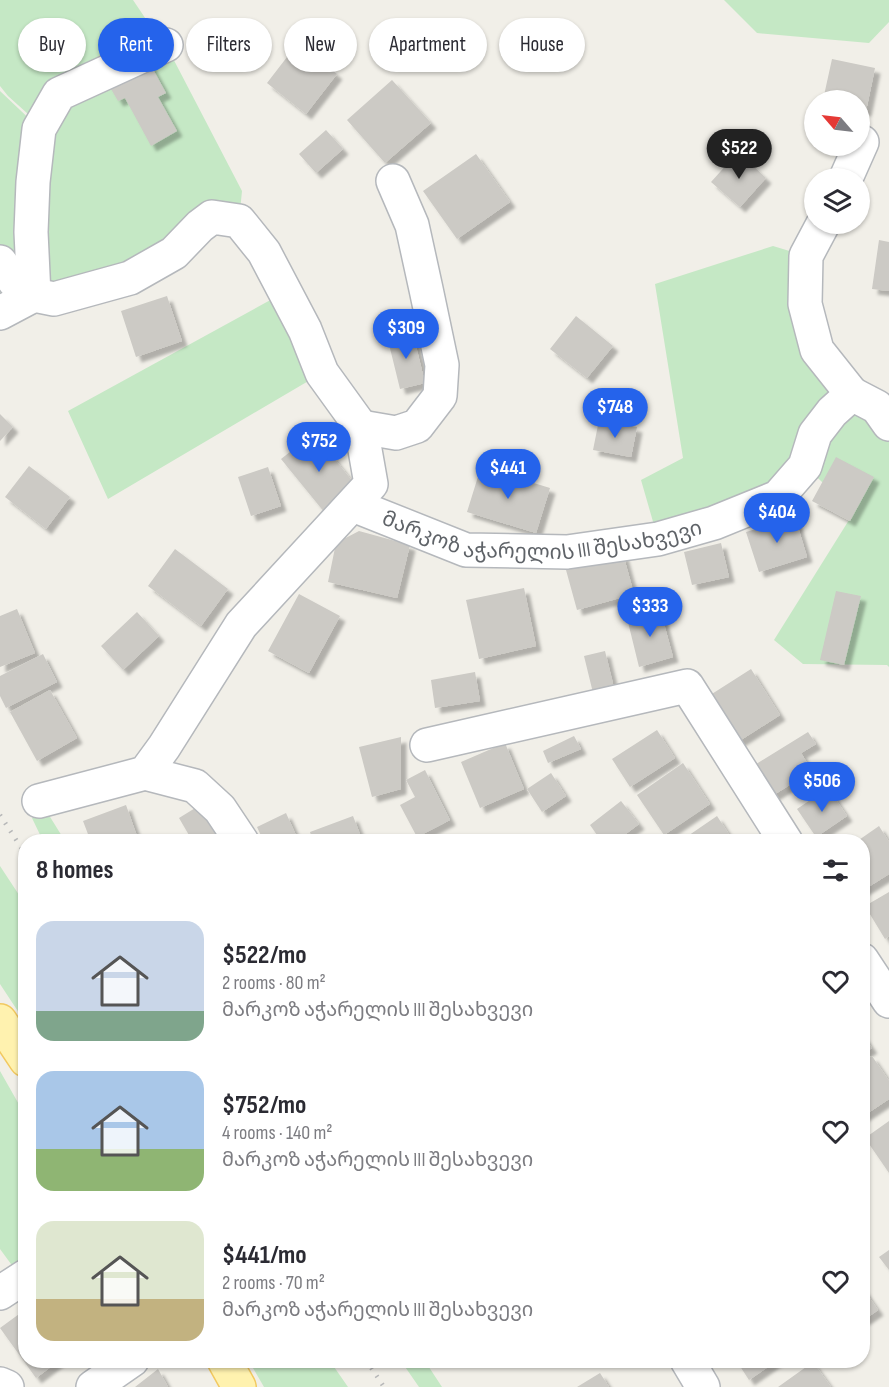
<!DOCTYPE html>
<html lang="en">
<head>
<meta charset="utf-8">
<style>
  :root { --surface:#fff; --page:#f7f7f7; --text:#2b2b33; --muted:#7c7c81; --accent:#2563eb }
  body { margin:0; font-family:"Sofia Sans Condensed","Noto Sans Georgian",sans-serif; background:var(--page); color:var(--text); height:100vh; display:flex; flex-direction:column; font-size:22px; white-space:nowrap }
  * { box-sizing:border-box; margin:0 }
  p { font-size:20px; color:var(--muted) }
  .icon { flex:none; width:33px; height:33px; fill:none; stroke:currentColor; stroke-width:2; stroke-linecap:round; stroke-linejoin:round }
  .map { position:relative; flex:1; overflow:hidden }
  .sheet { position:absolute; left:18px; top:834px; width:852px; height:534px; display:flex; flex-direction:column; background:var(--surface); border-radius:24px; box-shadow:0 2px 4px #0004 }
  .sheet>* { flex:none }
  .top-card { position:absolute; left:18px; top:18px; width:854px; height:54px; display:flex; gap:12px }
  .needle { width:39px; rotate:298deg }
  .controls { position:absolute; left:804px; top:90px; display:grid; gap:12px }
  .controls a { display:grid; place-items:center; width:66px; height:66px; border-radius:50%; background:var(--surface); box-shadow:0 2px 4px #0004; font-size:30px }
  .price { position:absolute; translate:-50% -51px; padding:0 14px; border-radius:21px; background:var(--accent); color:#fff; font-size:20px; line-height:39px; filter:drop-shadow(0 2px 3px #0008) }
  .price::after { content:''; position:absolute; left:50%; top:36px; width:18px; height:14px; margin-left:-9px; background:inherit; clip-path:polygon(0 0,100% 0,50% 100%) }
  .price.selected { background:#222; color:#fff }
  ul { padding:0; list-style:none }
  li { display:flex; align-items:center; gap:18px; height:150px; padding:0 18px }
  li span { display:grid; place-items:center; flex:none; width:168px; height:120px; border-radius:18px; color:#555 }
  li>.icon { margin-inline-start:auto }
  span .icon { width:72px; height:72px; fill:#fffc; stroke-width:1 }
  li b { font-size:26px }
  h2 { display:flex; justify-content:space-between; align-items:center; height:72px; padding:0 18px; font-size:26px }
  .chip { padding:0 21px; border-radius:27px; background:var(--surface); box-shadow:0 2px 4px #0004; font-size:21px; line-height:54px }
  .chip.selected { background:var(--accent); color:#fff }
  .map>svg:first-child { display:block }
  .green { fill:#c5e8c5 }
  .building { fill:#cccac5; filter:url(#shadow) }
  .lines { fill:none; stroke-linecap:round; stroke-linejoin:round }
  .minor-casing { stroke:#b5b8bc; stroke-width:36 }
  .major-casing { stroke:#f2c960; stroke-width:36 }
  .minor { stroke:#fff; stroke-width:33 }
  .major { stroke:#fff2af; stroke-width:33 }
  .rail { stroke:#b6b7b8; stroke-width:4.5; stroke-dasharray:1.5 8; stroke-linecap:butt }
  .labels { text-anchor:middle; stroke-width:6; stroke-linejoin:round; paint-order:stroke }
  .street-label { font-size:21px; fill:#5f6368; stroke:#fff }
</style>
</head>
<body>
<div class="map">
<svg width="889" height="1387" viewBox="0 0 889 1387">
  <defs>
    <filter id="shadow"><feDropShadow dx="5.5" dy="5.5" stdDeviation="1.5" flood-color="#0004"/></filter>
  </defs>
  <rect width="100%" height="100%" fill="#f1efe8"/>
  <path class="green" d="M0 0H133L162 43 38 123 8 96 0 86Z
    M724 0H889V22L869 43 757 33Z
    M166 45 242 191 239 221 174 253 0 313V91L39 128 59 94Z
    M773 246 806 256 805 304 889 424V667L887 665 803 664 774 640 854 512 805 466 658 539 641 480 683 458 655 284Z
    M285 292 322 373 108 499 68 411Z
    M47 812 65 841H43L32 818Z
    M0 866 25 904V1022L0 984Z
    M0 1071 25 1115 26 1276 22 1279 0 1249Z
    M249 1361H330L348 1387H264Z
    M401 1361H425L442 1387H419Z"/>
  <path class="building" d="M314 22 329 34 313 55 337 74 306 114 267 83Z
    M832 59 875 68 866 111 860 110V100H823Z
    M148 60 166 93 158 97 177 131 151 146 125 98 118 101 107 82Z
    M392 80 431 123 385 163 347 120Z
    M326 130 343 149 316 173 299 154Z
    M738 152 766 178 740 207 711 182Z
    M476 154 510 202 457 239 423 191Z
    M879 240 889 242V291L872 289Z
    M167 296 182 341 136 357 121 311Z
    M576 316 613 346 587 378 550 349Z
    M412 330 425 383 400 389 387 336Z
    M0 414 13 427 0 441Z
    M599 420 637 427 631 457 593 450Z
    M314 433 357 487 325 513 281 459Z
    M836 457 874 477 850 521 812 501Z
    M29 466 70 497 46 529 5 497Z
    M268 467 281 506 251 516 238 477Z
    M481 467 550 488 536 533 467 512Z
    M795 517 807 557 759 572 746 532Z
    M359 531 410 545 397 598 328 582 336 543Z
    M721 543 729 577 692 585 684 552Z
    M175 549 228 589 201 626 148 586Z
    M623 554 634 594 577 610 566 570Z
    M524 588 536 646 479 659 466 600Z
    M836 591 861 596 844 665 820 660Z
    M299 594 340 616 309 673 268 651Z
    M17 609 35 653 0 667V616Z
    M660 609 673 657 639 667 627 618Z
    M137 612 159 636 123 670 101 646Z
    M605 651 615 692 594 697 584 656Z
    M43 654 57 682 6 708 0 696V676Z
    M751 669 780 715 733 745 704 699Z
    M475 672 480 701 435 708 431 680Z
    M50 690 77 738 37 761 10 712Z
    M657 730 675 758 630 787 612 759Z
    M808 732 816 744 801 753 812 771 772 796 753 766Z
    M574 736 581 749 548 763 543 751Z
    M401 737V789L372 797 359 747Z
    M505 743 524 789 480 808 461 762Z
    M683 763 710 804 664 835 637 795Z
    M425 770 450 820 417 837 400 805 415 797 406 780Z
    M551 773 566 796 542 812 527 789Z
    M828 788 847 816 816 837 797 809Z
    M621 801 639 824 615 842H602L590 825Z
    M205 802 229 842H193L179 818Z
    M126 805 139 842H91L83 821Z
    M286 813 299 842H264L257 827Z
    M353 816 363 842H313L310 832Z
    M717 816 734 842H679Z
    M879 826 889 842V874L862 891V842H856Z
    M889 892V936L885 939 865 906Z
    M862 1034 872 1048 862 1054Z
    M872 1056 889 1081V1099L862 1117V1062Z
    M889 1121V1173L865 1138Z
    M889 1250V1270L879 1257Z
    M862 1287 878 1310 864 1320 862 1318Z
    M26 1309V1360H60L36 1378 0 1328Z
    M736 1360H778L749 1380Z
    M813 1362 831 1387H778Z
    M158 1369 168 1387H135Z
    M600 1373 609 1387H577Z"/>
  <g class="lines">
    <g class="minor-casing">
      <g id="minor">
        <path d="M846 178 862 142"/>
        <path d="M823 224 806 256 805 304 817 350 852 394"/>
        <path d="M0 262 15 282 34 295 54 299 130 278 174 253 200 226 212 217 239 221 264 252 305 330 322 373 361 427 371 484 241 625 164 747 145 773 39 801"/>
        <path d="M0 313 34 295 31 232 33 182 39 129 59 94 166 45"/>
        <path d="M361 427 396 433 417 426 440 396 442 365 426 289 412 225 393 181"/>
        <path id="s1" d="M353 505 466 550 567 552 658 539 714 523 778 497 805 466 815 434 832 412 852 394 877 407 889 424"/>
        <path d="M427 745 687 686 786 842"/>
        <path d="M145 773 195 786 220 809 242 842"/>
        <path d="M862 960 889 1001"/>
        <path d="M0 1293 26 1276"/>
        <path d="M687 1360 703 1387"/>
        <path d="M0 1384 7 1387"/>
        <path d="M93 1387 132 1360"/>
      </g>
    </g>
    <g class="major-casing">
      <path id="major" d="M0 1021 26 1060
        M224 1360 239 1387"/>
    </g>
    <use href="#minor" class="minor"/>
    <use href="#major" class="major"/>
    <path class="rail" d="M0 815 26 855
      M366 1360 384 1387"/>
  </g>
  <g class="labels">
    <g class="street-label">
      <text dy="7" stroke="none"><textPath href="#s1" startOffset="196">მარკოზ აჭარელის III შესახვევი</textPath></text>
    </g>
  </g>
</svg>
<div class="controls">
<a><svg class="needle" viewBox="-14 -14 28 28"><path d="M0-13l5 13h-10z" fill="#e53935"/><path d="M0 13l5-13h-10z" fill="#7c7c81"/></svg></a>
<a><svg class="icon" aria-label="layers" viewBox="0 0 24 24"><path d="M12 4l9 5-9 5-9-5zM3 14l9 5 9-5"/></svg></a>
</div>
<b class="price selected" style="left:739px;top:180px">$522</b>
<b class="price" style="left:406px;top:360px">$309</b>
<b class="price" style="left:615px;top:439px">$748</b>
<b class="price" style="left:319px;top:473px">$752</b>
<b class="price" style="left:508px;top:500px">$441</b>
<b class="price" style="left:777px;top:544px">$404</b>
<b class="price" style="left:650px;top:638px">$333</b>
<b class="price" style="left:822px;top:813px">$506</b>
<div class="top-card">
<a class="chip">Buy</a>
<a class="chip selected">Rent</a>
<a class="chip">Filters</a>
<a class="chip">New</a>
<a class="chip">Apartment</a>
<a class="chip">House</a>
</div>
<section class="sheet">
<h2>8 homes<svg class="icon" aria-label="filters" viewBox="0 0 24 24"><path d="M4 7h16M4 17h16"/><circle cx="9" cy="7" r="2"/><circle cx="15" cy="17" r="2"/></svg></h2>
<ul>
<li><span style="background:linear-gradient(#c9d6e8 75%,#7fa58c 0)"><svg class="icon" aria-label="home" viewBox="0 0 24 24"><path d="M3 11l9-7 9 7M6 9v11h12V9"/></svg></span><div><b>$522/mo</b><p>2 rooms · 80 m²</p><p>მარკოზ აჭარელის III შესახვევი</p></div><svg class="icon" aria-label="heart" viewBox="0 0 24 24"><path d="M12 20l-8-8c-3-5 5-10 8-4 3-6 11-1 8 4z"/></svg></li>
<li><span style="background:linear-gradient(#a9c7e8 65%,#8fb573 0)"><svg class="icon" aria-label="home" viewBox="0 0 24 24"><path d="M3 11l9-7 9 7M6 9v11h12V9"/></svg></span><div><b>$752/mo</b><p>4 rooms · 140 m²</p><p>მარკოზ აჭარელის III შესახვევი</p></div><svg class="icon" aria-label="heart" viewBox="0 0 24 24"><path d="M12 20l-8-8c-3-5 5-10 8-4 3-6 11-1 8 4z"/></svg></li>
<li><span style="background:linear-gradient(#dfe7d0 65%,#c2b280 0)"><svg class="icon" aria-label="home" viewBox="0 0 24 24"><path d="M3 11l9-7 9 7M6 9v11h12V9"/></svg></span><div><b>$441/mo</b><p>2 rooms · 70 m²</p><p>მარკოზ აჭარელის III შესახვევი</p></div><svg class="icon" aria-label="heart" viewBox="0 0 24 24"><path d="M12 20l-8-8c-3-5 5-10 8-4 3-6 11-1 8 4z"/></svg></li>
</ul>
</section>
</div>
</body>
</html>
